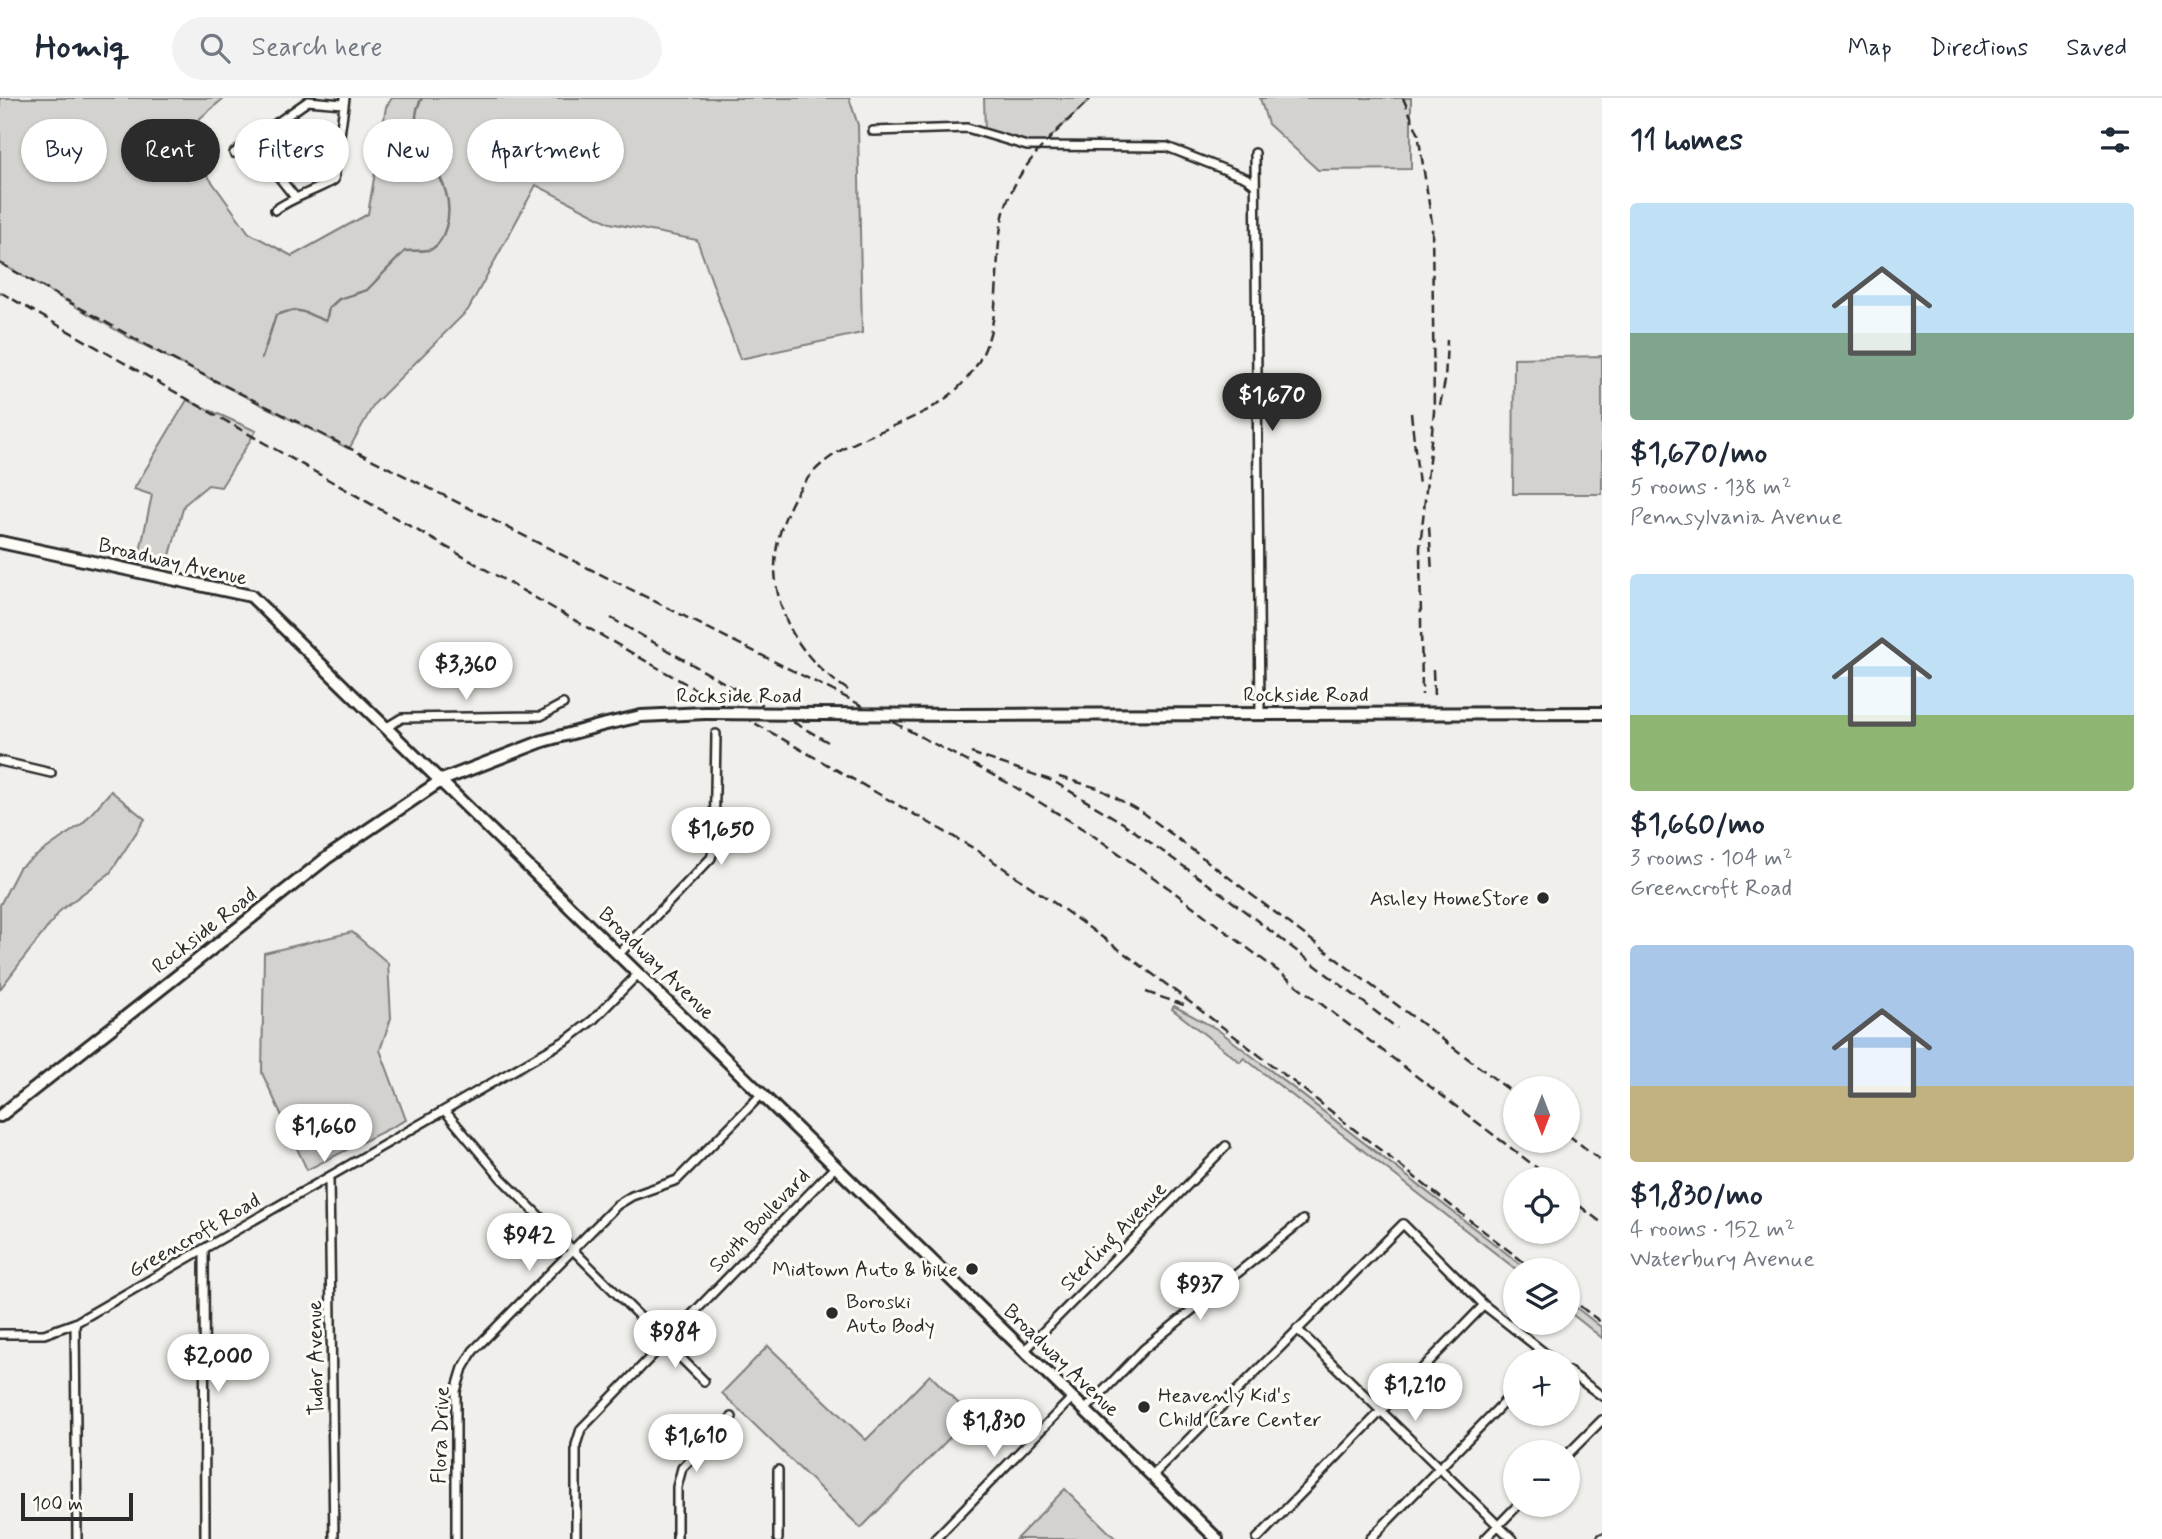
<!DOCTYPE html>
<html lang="en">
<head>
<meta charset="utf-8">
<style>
  :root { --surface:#fff; --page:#f2f2f3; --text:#1f2937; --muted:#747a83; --line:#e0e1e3; --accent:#2b2b2b }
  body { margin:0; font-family:Mynerve,sans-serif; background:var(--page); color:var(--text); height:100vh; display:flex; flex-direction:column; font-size:26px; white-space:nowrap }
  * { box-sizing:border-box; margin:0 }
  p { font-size:23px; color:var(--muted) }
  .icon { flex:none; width:38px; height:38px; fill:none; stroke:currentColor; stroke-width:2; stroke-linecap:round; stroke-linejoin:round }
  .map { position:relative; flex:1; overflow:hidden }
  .details { display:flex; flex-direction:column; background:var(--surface); width:560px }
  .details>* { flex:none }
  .banner { position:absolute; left:21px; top:21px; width:665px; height:63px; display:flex; gap:14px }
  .needle { width:46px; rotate:180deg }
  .fabs { position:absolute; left:1503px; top:978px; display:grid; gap:14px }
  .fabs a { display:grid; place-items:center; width:77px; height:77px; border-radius:50%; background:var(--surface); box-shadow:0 2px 5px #0004; font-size:35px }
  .scale { position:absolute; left:21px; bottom:18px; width:112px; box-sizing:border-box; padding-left:7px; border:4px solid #2b2b2b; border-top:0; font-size:19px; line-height:24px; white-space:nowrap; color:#2b2b2b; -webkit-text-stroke:5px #fdfcf7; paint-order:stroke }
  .price { position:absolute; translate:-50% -60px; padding:0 16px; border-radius:24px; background:#fff; color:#222; font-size:23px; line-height:46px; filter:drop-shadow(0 2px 4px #0008) }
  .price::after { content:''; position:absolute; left:50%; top:42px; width:21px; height:16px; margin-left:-10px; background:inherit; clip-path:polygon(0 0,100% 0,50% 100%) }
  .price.active { background:var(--accent); color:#fff }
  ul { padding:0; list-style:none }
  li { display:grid; align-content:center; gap:14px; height:371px; padding:0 28px }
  li span { display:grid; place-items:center; height:217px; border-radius:7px; color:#555 }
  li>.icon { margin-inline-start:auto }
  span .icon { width:126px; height:126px; fill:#fffc; stroke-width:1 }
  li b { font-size:30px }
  h2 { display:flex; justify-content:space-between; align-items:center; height:84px; padding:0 28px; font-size:30px }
  .chip { padding:0 24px; border-radius:32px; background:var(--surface); box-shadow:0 2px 5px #0004; font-size:24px; line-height:63px }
  .chip.active { background:var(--accent); color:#fff }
  header { display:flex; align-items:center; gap:42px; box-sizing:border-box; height:98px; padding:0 35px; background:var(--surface); border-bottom:2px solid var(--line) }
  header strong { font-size:33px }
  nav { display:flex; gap:38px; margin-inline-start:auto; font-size:24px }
  .search { width:490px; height:63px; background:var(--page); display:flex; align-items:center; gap:18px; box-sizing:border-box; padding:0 24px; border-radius:38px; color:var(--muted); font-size:26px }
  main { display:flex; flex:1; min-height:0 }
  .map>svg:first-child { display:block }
  .green { fill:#d3d2cf; stroke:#7f7e7d; stroke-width:2 }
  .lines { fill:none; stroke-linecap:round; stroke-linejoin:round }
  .stream { stroke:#777775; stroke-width:2.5 }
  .minor-casing { stroke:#2b2b2b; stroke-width:12 }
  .primary-casing { stroke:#2b2b2b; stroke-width:16 }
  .minor { stroke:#fdfcf7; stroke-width:7 }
  .primary { stroke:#fdfcf7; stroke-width:10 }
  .rail { stroke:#2b2b2b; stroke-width:2.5; stroke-dasharray:10 5; stroke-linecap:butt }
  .primary-bridge-casing { stroke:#2b2b2b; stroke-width:16; stroke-linecap:butt }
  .primary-bridge { stroke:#fdfcf7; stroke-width:10 }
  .poi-dot { fill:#2b2b2b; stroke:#fdfcf7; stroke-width:2.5 }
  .labels { text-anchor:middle; stroke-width:6; stroke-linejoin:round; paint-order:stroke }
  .street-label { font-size:21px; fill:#2b2b2b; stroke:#fdfcf7 }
  .poi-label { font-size:21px; fill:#2b2b2b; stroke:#fdfcf7; text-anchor:end }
</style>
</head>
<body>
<header>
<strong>Homiq</strong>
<div class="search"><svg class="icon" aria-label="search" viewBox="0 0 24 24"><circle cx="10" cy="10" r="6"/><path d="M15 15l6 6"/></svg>Search here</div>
<nav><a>Map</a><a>Directions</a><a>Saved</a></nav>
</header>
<main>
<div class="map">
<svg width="1602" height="1441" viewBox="0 0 1602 1441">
  <rect width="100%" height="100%" fill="#f0efeb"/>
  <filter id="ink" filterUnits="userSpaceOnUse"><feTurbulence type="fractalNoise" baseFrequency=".0143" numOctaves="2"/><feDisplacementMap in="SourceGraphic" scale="14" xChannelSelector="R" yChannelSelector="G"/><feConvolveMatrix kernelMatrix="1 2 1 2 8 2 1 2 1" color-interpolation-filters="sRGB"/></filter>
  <g filter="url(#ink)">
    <path class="green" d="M0 0H224L179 38 249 135 292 158 368 116 386 9 392 0H849L858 27 862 235 740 261 697 142 610 125 536 87 468 212 374 306 349 351 132 241 0 165Z
      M984 0H1091L1043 47 1027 48 985 34Z
      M1260 0H1411V71L1318 72 1268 26Z
      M1602 258V396H1513L1514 260Z
      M187 302 256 333 221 389 208 387 184 407 164 479 136 473 152 397 134 391Z
      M111 693 145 721 110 775 61 812 0 891V807L19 770 83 725Z
      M352 834 388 865 391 920 380 952 406 1022 307 1072 262 975 264 855Z
      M1174 908 1217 931 1528 1172H1517L1244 960 1240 964 1172 911Z
      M1568 1203 1602 1230V1240L1568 1213Z
      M768 1248 866 1342 930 1277 971 1318 861 1430 722 1295Z
      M1065 1391 1116 1441H1016Z"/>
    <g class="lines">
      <path class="stream" d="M262 260 276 217C302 208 303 215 326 223L329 210 339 201 367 192 405 153C412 152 425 154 432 151 441 145 443 138 446 129 462 76 396 43 422 0"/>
      <g class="minor-casing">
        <path id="minor" d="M873 33 967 30 1027 48 1167 49 1246 80 1255 87
          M251 44 294 98
          M234 55 308 3 343 6
          M1255 55 1260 615
          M275 112C293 99 313 94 334 82L345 0
          M387 629 402 620 541 618 563 606
          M0 663 51 675
          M619 856 711 760 714 750 716 636
          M445 1013 501 1080 704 1283
          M329 1079 334 1441
          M204 1151 205 1441
          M75 1225 77 1441
          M1297 1231 1512 1441
          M0 1236H44L75 1225 568 941 593 922 638 876
          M1025 1252 1226 1048
          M1568 1273 1602 1298
          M1085 1312 1144 1251 1303 1122
          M1568 1356 1602 1322
          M778 1372V1441
          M1153 1377 1403 1126 1484 1207 1556 1264
          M456 1441V1293L463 1270 473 1253 617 1107 632 1098 677 1082 763 995
          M576 1441V1347L581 1331 835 1069
          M677 1441V1389L682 1370 732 1319
          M935 1441 1072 1300
          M1257 1441 1484 1207
          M1370 1441 1516 1292
          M1485 1441 1518 1407
          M1601 1441 1602 1440"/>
      </g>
      <g class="primary-casing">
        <path id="primary" d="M0 444 251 498 1217 1441
          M958 617 1602 615
          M0 1018 328 759 442 682 543 643 602 627 641 618 705 615"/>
      </g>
      <use href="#minor" class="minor"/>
      <use href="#primary" class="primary"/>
      <path class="rail" d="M1403 0 1418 35 1432 125 1434 314 1420 450 1422 597
        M0 165 164 257 855 604 1010 686 1088 734 1170 791 1553 1082
        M0 194 975 751C1169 879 1349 1030 1534 1172
        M1440 307 1445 283 1447 242
        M1411 315 1419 387
        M1429 429 1432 474
        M611 520 828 644
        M1433 572 1434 598
        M848 592C811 568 785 535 777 491 772 464 777 437 788 413 828 318 932 345 979 263 1006 215 990 158 1006 107 1021 62 1059 32 1091 0
        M971 655 1053 683 1123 725 1225 798 1397 930
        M1059 679 1098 690 1145 716 1516 997
        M1146 894 1184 907
        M1568 1037 1602 1063
        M1568 1099 1602 1125
        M1568 1199 1602 1225"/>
      <g class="primary-bridge-casing">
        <path id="primary-bridge" d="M705 615 958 617"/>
      </g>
      <use href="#primary-bridge" class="primary-bridge"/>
    </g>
  </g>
  <g class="poi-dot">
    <circle cx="1543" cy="800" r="7"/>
    <circle cx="972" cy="1171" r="7"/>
    <circle cx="832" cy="1215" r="7"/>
    <circle cx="1144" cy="1309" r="7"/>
  </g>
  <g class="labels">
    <g class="street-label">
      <text transform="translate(173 463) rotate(13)" y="7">Broadway Avenue</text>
      <text x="1306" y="603">Rockside Road</text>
      <text x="739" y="604">Rockside Road</text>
      <text transform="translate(204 832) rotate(-38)" y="7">Rockside Road</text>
      <text transform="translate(657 865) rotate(44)" y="7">Broadway Avenue</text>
      <text transform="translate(759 1122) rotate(-46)" y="7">South Boulevard</text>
      <text transform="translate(194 1137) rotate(-30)" y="7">Greencroft Road</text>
      <text transform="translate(1113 1138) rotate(-46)" y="7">Sterling Avenue</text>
      <text transform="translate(315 1260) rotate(-91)" y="7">Tudor Avenue</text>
      <text transform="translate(1062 1262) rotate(44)" y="7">Broadway Avenue</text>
      <text transform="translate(440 1337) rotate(-88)" y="7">Flora Drive</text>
    </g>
    <g class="poi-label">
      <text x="1529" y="807">Ashley HomeStore</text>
      <text x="958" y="1178">Midtown Auto &amp; bike</text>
      <text x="846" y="1210" text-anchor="start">Boroski<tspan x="846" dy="24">Auto Body</tspan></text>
      <text x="1158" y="1304" text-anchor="start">Heavenly Kid's<tspan x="1158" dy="24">Child Care Center</tspan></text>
    </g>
  </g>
</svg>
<div class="fabs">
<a><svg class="needle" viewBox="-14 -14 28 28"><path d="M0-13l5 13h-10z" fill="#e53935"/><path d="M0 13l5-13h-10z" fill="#747a83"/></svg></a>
<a><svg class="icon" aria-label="locate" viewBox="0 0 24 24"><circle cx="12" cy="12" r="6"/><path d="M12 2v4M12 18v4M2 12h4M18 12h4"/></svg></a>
<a><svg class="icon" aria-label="layers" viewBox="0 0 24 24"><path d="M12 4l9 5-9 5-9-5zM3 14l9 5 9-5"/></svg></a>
<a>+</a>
<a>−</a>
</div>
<div class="scale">100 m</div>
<b class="price active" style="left:1272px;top:335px">$1,670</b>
<b class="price" style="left:466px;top:604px">$3,360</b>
<b class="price" style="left:721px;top:769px">$1,650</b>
<b class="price" style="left:324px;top:1066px">$1,660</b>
<b class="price" style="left:529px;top:1175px">$942</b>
<b class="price" style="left:1200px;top:1224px">$937</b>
<b class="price" style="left:675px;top:1272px">$984</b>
<b class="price" style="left:218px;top:1296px">$2,000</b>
<b class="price" style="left:1415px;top:1325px">$1,210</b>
<b class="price" style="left:994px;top:1361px">$1,830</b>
<b class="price" style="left:696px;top:1376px">$1,610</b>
<div class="banner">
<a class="chip">Buy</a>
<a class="chip active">Rent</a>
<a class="chip">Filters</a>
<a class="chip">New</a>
<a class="chip">Apartment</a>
</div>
</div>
<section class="details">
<h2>11 homes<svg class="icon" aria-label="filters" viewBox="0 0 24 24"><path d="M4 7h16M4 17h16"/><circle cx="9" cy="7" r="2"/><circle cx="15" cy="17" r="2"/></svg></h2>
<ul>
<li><span style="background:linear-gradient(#bfe0f5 60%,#7fa58c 0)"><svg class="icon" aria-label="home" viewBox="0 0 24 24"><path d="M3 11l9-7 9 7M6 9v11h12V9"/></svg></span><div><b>$1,670/mo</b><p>5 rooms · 138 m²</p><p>Pennsylvania Avenue</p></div></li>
<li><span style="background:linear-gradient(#bfe0f5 65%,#8fb573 0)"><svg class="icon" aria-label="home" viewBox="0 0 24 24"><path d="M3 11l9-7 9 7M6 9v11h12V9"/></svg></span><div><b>$1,660/mo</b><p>3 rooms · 104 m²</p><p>Greencroft Road</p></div></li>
<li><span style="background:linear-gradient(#a9c7e8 65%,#c2b280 0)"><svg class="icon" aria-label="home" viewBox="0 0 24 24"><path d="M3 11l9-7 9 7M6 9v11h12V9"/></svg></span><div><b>$1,830/mo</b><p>4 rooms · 152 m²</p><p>Waterbury Avenue</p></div></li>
</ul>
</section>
</main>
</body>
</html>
